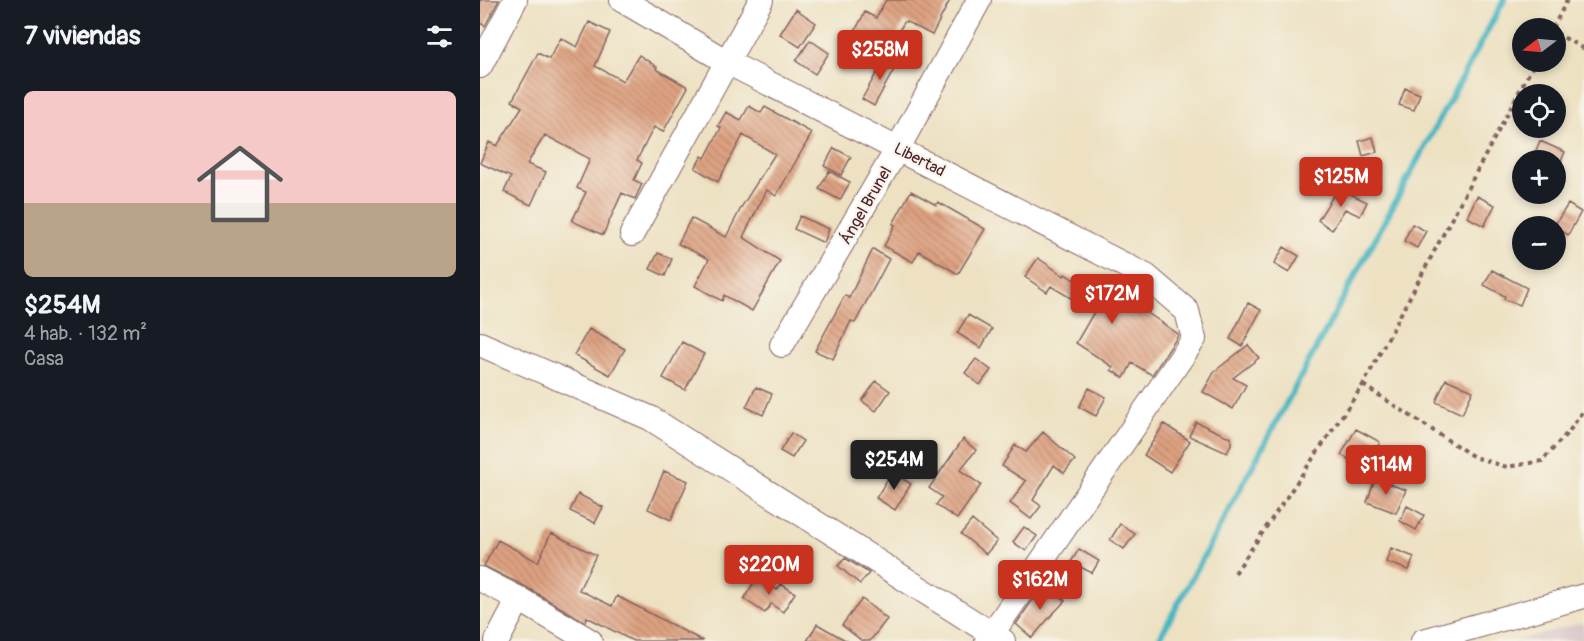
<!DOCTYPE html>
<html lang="es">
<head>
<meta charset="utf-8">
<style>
  :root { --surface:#171b24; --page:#20242c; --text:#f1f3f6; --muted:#9ea1a6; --line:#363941; --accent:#c8321e }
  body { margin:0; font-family:Pangolin,sans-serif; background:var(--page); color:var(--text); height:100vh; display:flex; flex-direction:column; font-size:22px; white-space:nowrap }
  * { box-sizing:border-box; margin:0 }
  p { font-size:20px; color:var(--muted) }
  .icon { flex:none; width:33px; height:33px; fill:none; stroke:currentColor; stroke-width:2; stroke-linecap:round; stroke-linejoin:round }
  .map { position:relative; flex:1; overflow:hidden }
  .sheet { display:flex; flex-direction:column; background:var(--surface); width:480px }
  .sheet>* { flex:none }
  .needle { width:39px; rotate:254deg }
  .tools { position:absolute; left:1032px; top:18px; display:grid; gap:12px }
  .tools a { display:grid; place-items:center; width:54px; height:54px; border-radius:50%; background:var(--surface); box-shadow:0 3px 9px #0003; font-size:30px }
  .price { position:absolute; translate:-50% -51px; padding:0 14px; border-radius:6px; background:var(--accent); color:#fff; font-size:20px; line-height:39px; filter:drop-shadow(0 2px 3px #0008) }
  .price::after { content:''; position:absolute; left:50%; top:36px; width:18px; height:14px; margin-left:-9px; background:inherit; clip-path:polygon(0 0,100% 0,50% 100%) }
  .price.active { background:#222; color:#fff }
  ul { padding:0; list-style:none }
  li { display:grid; align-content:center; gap:12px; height:318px; padding:0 24px }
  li+li { border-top:2px solid var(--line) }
  li span { display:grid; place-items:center; height:186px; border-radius:9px; color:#555 }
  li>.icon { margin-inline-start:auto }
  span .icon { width:108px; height:108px; fill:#fffc; stroke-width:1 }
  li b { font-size:26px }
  h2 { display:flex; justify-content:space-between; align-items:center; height:72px; padding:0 24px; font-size:26px }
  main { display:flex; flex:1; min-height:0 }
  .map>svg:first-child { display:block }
  .industrial { fill:#d2bec2 }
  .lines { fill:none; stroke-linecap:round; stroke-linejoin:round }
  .stream { stroke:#48b6c1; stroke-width:6 }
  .building { fill:url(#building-back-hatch) }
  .minor-casing { stroke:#836360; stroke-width:26 }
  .path { stroke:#836360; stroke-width:4; stroke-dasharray:4.5 4.5; stroke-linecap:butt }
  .minor { stroke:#fff; stroke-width:24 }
  .labels { text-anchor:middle; stroke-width:4.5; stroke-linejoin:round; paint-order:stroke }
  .street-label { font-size:16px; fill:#4a1f2b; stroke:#f7f3e8 }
</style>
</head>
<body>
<main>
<section class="sheet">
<h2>7 viviendas<svg class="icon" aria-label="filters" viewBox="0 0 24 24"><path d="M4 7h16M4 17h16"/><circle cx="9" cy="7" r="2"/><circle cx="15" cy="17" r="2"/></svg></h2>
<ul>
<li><span style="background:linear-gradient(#f6c9c9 60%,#b9a48a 0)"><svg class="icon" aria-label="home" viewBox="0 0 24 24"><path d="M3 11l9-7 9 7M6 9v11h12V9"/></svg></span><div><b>$254M</b><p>4 hab. · 132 m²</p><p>Casa</p></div></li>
</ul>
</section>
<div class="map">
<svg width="1104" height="641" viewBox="0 0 1104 641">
  <defs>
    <pattern id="building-back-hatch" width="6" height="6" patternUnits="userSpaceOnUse" patternTransform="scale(1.5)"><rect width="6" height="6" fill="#dea281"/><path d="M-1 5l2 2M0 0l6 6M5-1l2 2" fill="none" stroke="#b6836a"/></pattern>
  </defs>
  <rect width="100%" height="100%" fill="#f7f3e8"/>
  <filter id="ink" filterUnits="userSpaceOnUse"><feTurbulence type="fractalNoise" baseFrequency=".0167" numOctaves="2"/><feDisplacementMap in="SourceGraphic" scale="12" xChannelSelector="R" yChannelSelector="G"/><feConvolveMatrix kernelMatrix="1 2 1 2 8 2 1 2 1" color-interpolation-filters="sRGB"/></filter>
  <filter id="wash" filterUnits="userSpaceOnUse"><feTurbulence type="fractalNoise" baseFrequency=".008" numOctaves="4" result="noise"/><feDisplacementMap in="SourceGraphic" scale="24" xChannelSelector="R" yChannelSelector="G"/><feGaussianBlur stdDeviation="1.35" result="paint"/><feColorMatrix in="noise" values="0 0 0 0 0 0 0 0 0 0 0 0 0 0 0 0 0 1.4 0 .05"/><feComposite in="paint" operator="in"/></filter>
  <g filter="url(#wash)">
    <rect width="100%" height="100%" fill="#ede1c2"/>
    <path class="industrial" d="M1104 622V641H1036Z"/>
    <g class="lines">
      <path class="stream" d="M678 641 1024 0"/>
    </g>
    <g id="blocks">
      <path class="building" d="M0 0H19L5 26 0 23Z
        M406 0H470L452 35 425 21 406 51 374 33 385 12 396 18Z
        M316 9 336 23 320 47 300 34Z
        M109 22 130 32 115 66 143 81 159 55 177 67 176 69 208 87 183 132 174 127 157 160 162 163 154 180 162 184 155 199 142 193 123 235 92 221 106 192 97 188 110 159 65 135 47 164 66 172 51 205 24 192 31 177 0 163 9 142 17 146 42 107 32 101 58 53 69 59 81 38 97 47Z
        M330 40 349 53 335 74 316 61Z
        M406 56 418 62 394 106 382 99Z
        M925 88 940 94 934 110 919 105Z
        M269 106 281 113 285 107 332 133 296 196 287 190 263 237 300 261 272 311 244 295 242 301 215 286 229 259 198 244 211 218 246 237 262 206 295 154 263 135 238 182 215 168 222 156 225 158 241 128 238 126 246 112 261 120Z
        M893 137 897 152 883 156 879 141Z
        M1060 141 1085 152 1079 166 1076 165V160H1066L1054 155Z
        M354 148 371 157 361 175 344 166Z
        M349 171 370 182 360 200 339 189Z
        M858 188 887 202 880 216 865 209 852 230 838 220Z
        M431 191 456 205 458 202 505 229 478 274 439 251 433 262 404 246 415 225 413 224Z
        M997 196 1015 205 1004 226 987 217Z
        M1088 204 1101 212 1088 235 1074 226Z
        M320 216 349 229 344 243 314 229Z
        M932 224 946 231 937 248 924 241Z
        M804 247 819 256 809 273 794 264Z
        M393 249 409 259 375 323 371 321 353 359 335 351 365 295 369 298Z
        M178 253 192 259 185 276 170 269Z
        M558 258 584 276 585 274 624 298 628 291 655 307 656 305 698 334V336L672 375 652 363 644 378 631 370 633 367 596 343 614 312 571 286 567 292 545 277Z
        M1012 270 1047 288 1040 305 1024 299 1025 296 1004 285Z
        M768 303 781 310 762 346 750 339Z
        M488 315 512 329 501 348 477 333Z
        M109 329 145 349 130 375 94 355Z
        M202 342 224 354 205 390 183 378Z
        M768 345 779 358 753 378 766 385 753 409 723 392 735 371Z
        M496 359 511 370 500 385 485 373Z
        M966 379 993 391 982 414 956 402Z
        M396 381 410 391 396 411 382 401Z
        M276 387 292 394 283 415 266 407Z
        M609 388 626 397 616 416 599 407Z
        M716 422 751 438V444L747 453 709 436Z
        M684 424 710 441 690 472 664 455Z
        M876 429 900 442 886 469 861 455Z
        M563 432 595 460 584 473 574 465 553 500 561 506 551 519 530 503 546 481 522 466 535 445 546 452Z
        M311 433 323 441 312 458 300 451Z
        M483 439 496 450 480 470 501 485 477 519 456 505 462 497 449 488Z
        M184 471 208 481 191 520 168 509Z
        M412 472 431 484 415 510 396 498Z
        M895 479 926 490 916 513 887 502Z
        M98 494 123 507 115 523 90 511Z
        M927 506 944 515 936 530 920 521Z
        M492 520 517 541 506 554 481 534Z
        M640 524 655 534 644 549 630 540Z
        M544 527 557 536 546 551 533 542Z
        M71 533 116 555 99 590 132 606 137 596 223 641H153L107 617 105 622 46 587 4 566 18 540 58 562Z
        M911 548 934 557 929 570 906 562Z
        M599 549 619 561 612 573 591 562Z
        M365 558 389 573 380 584 358 566Z
        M277 577 297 590 301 584 315 593 303 612 291 604 285 613 264 599Z
        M568 584 585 601 569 618 552 638 536 624 552 601Z
        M382 599 407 619 390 641H382L362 625Z
        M337 624 367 641H327Z"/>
    </g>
  </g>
  <g filter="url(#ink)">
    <use href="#blocks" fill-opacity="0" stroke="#836360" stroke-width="1.5"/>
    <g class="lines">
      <g class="minor-casing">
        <path id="minor" d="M142 0 247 62 666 276 707 311 714 339 507 641
          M0 66 35 0
          M152 234 281 0
          M0 344 170 418 523 641
          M302 345 418 148 499 0
          M0 579 39 599 110 641
          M17 641 39 599
          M943 641 1104 596"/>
      </g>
      <path class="path" d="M1073 28 1087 0
        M1076 33 1104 49
        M883 385 994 457 1027 467 1062 461 1090 430 1104 409
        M755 573 883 385 1055 62"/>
      <use href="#minor" class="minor"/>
    </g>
  </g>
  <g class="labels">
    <g class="street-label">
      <text transform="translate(440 159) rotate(27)" y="6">Libertad</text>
      <text transform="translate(385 205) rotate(-60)" y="6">Ángel Brunel</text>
    </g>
  </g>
</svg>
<div class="tools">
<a><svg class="needle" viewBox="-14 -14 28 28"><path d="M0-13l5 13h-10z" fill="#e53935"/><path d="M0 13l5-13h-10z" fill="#9ea1a6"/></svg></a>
<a><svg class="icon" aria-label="locate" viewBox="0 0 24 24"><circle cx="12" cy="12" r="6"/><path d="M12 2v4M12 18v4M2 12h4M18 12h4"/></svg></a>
<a>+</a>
<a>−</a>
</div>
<b class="price" style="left:400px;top:81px">$258M</b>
<b class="price" style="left:861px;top:208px">$125M</b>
<b class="price" style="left:632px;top:325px">$172M</b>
<b class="price active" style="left:414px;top:491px">$254M</b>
<b class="price" style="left:906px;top:496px">$114M</b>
<b class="price" style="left:289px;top:596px">$220M</b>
<b class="price" style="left:560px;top:611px">$162M</b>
</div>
</main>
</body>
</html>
